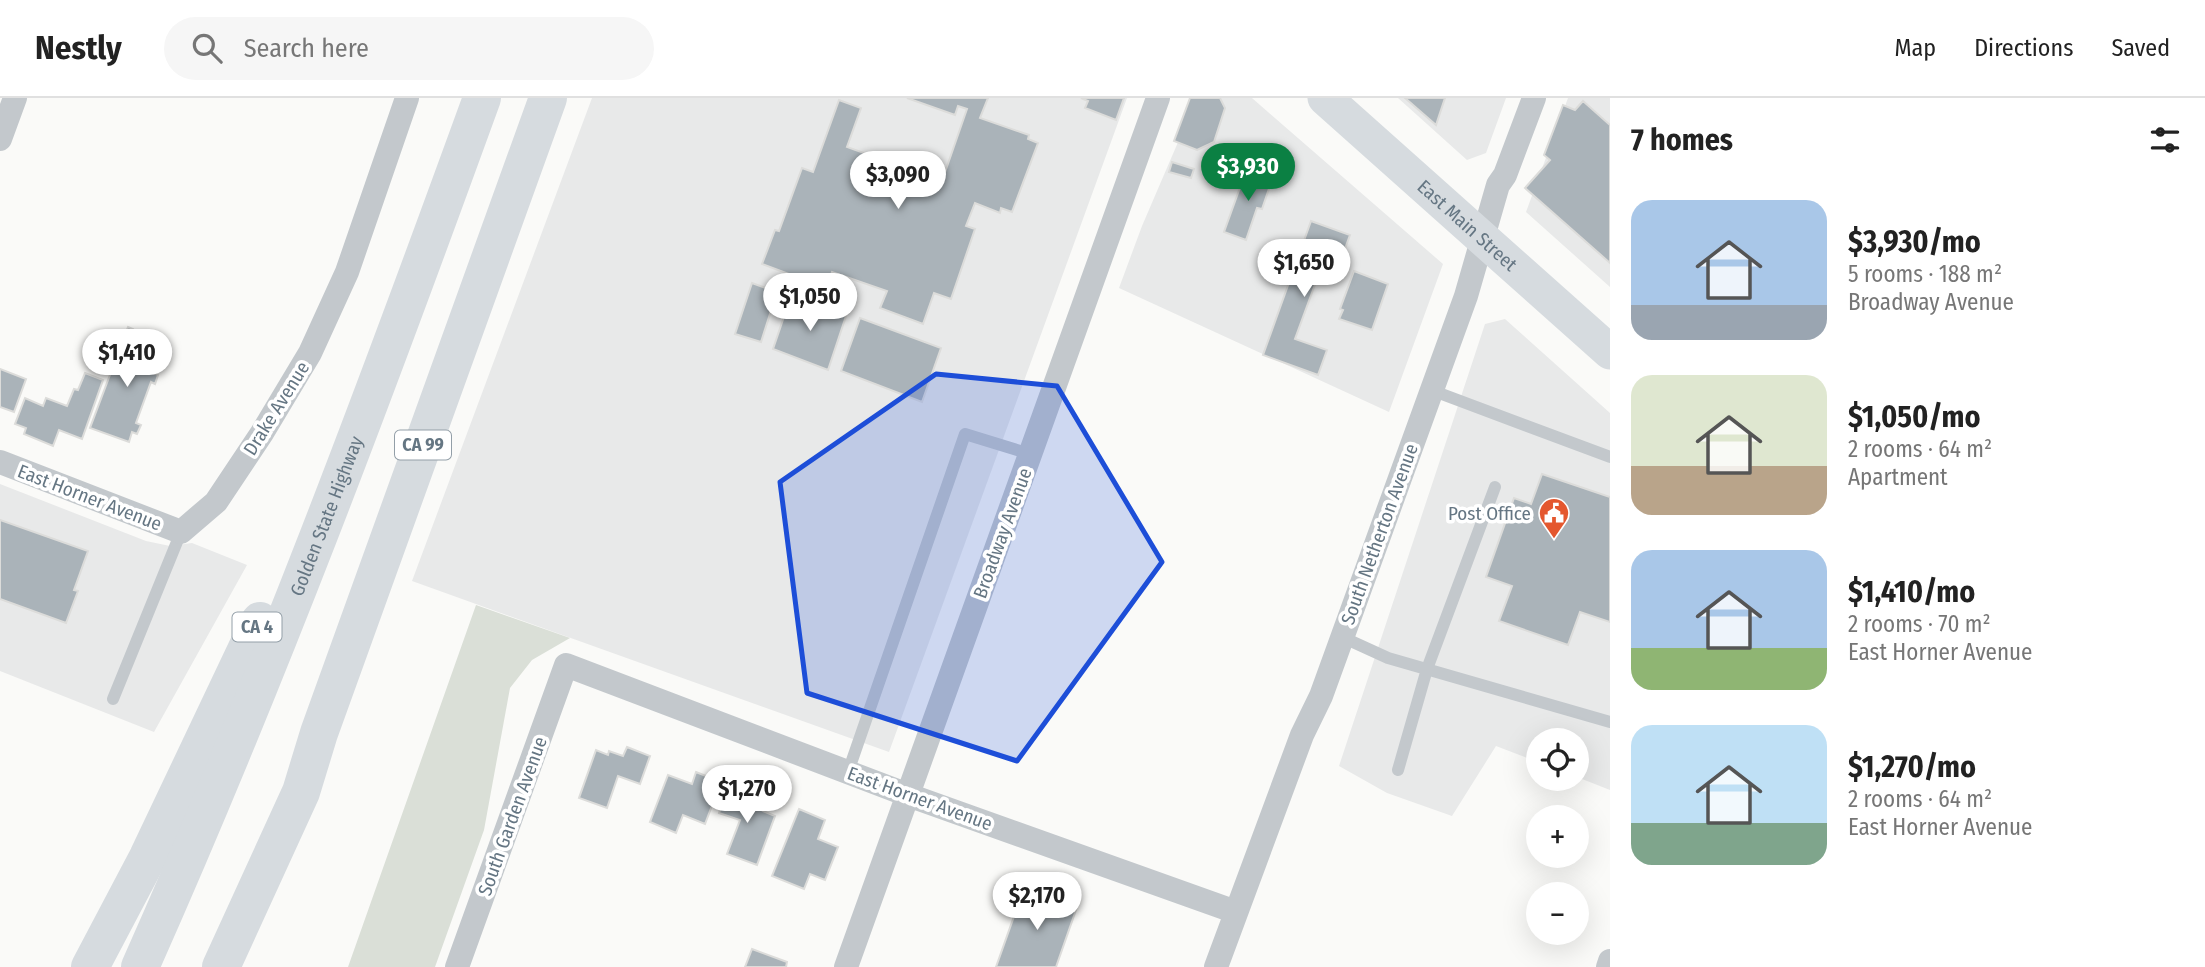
<!DOCTYPE html>
<html lang="en">
<head>
<meta charset="utf-8">
<style>
  :root { --surface:#fff; --page:#f6f6f6; --text:#222; --muted:#767676; --line:#e0e0e0; --accent:#0b8043 }
  body { margin:0; font-family:"Fira Sans Condensed",sans-serif; background:var(--page); color:var(--text); height:100vh; display:flex; flex-direction:column; font-size:26px; white-space:nowrap }
  * { box-sizing:border-box; margin:0 }
  p { font-size:23px; color:var(--muted) }
  .icon { flex:none; width:38px; height:38px; fill:none; stroke:currentColor; stroke-width:2; stroke-linecap:round; stroke-linejoin:round }
  .map { position:relative; flex:1; overflow:hidden }
  .details { display:flex; flex-direction:column; background:var(--surface); width:595px }
  .details>* { flex:none }
  .controls { position:absolute; left:1526px; top:630px; display:grid; gap:14px }
  .controls a { display:grid; place-items:center; width:63px; height:63px; border-radius:50%; background:var(--surface); box-shadow:0 7px 28px #0002; font-size:35px }
  .price { position:absolute; translate:-50% -60px; padding:0 16px; border-radius:24px; background:#fff; color:#222; font-size:23px; line-height:46px; filter:drop-shadow(0 2px 4px #0008) }
  .price::after { content:''; position:absolute; left:50%; top:42px; width:21px; height:16px; margin-left:-10px; background:inherit; clip-path:polygon(0 0,100% 0,50% 100%) }
  .price.on { background:var(--accent); color:#fff }
  ul { padding:0; list-style:none }
  li { display:flex; align-items:center; gap:21px; height:175px; padding:0 21px }
  li span { display:grid; place-items:center; flex:none; width:196px; height:140px; border-radius:21px; color:#555 }
  li>.icon { margin-inline-start:auto }
  span .icon { width:84px; height:84px; fill:#fffc; stroke-width:1 }
  li b { font-size:30px }
  h2 { display:flex; justify-content:space-between; align-items:center; height:84px; padding:0 21px; font-size:30px }
  header { display:flex; align-items:center; gap:42px; box-sizing:border-box; height:98px; padding:0 35px; background:var(--surface); border-bottom:2px solid var(--line) }
  header strong { font-size:33px }
  nav { display:flex; gap:38px; margin-inline-start:auto; font-size:24px }
  .search { width:490px; height:63px; background:var(--page); display:flex; align-items:center; gap:18px; box-sizing:border-box; padding:0 24px; border-radius:38px; color:var(--muted); font-size:26px }
  main { display:flex; flex:1; min-height:0 }
  .map>svg:first-child { display:block }
  .built { fill:#e8e9e9 }
  .green { fill:#dadfd7 }
  .building { fill:#aab3b9; stroke:#dcdcda; stroke-width:2 }
  .lines { fill:none; stroke-linecap:round; stroke-linejoin:round }
  .service { stroke:#c3c8cc; stroke-width:12 }
  .minor { stroke:#c3c8cc; stroke-width:24 }
  .secondary { stroke:#d6dbdf; stroke-width:35 }
  .motorway { stroke:#d6dbdf; stroke-width:38 }
  .marked { fill:#1d4ed8; fill-opacity:0.2; stroke:#1d4ed8; stroke-width:5; stroke-linejoin:round }
  .labels { text-anchor:middle; stroke-width:7; stroke-linejoin:round; paint-order:stroke }
  .shield { fill:#fff; stroke:#939fa8; stroke-width:2 }
  .shield-label { font-size:18px; font-weight:bold; fill:#657683 }
  .street-label { font-size:19px; fill:#657683; stroke:#fff }
  .poi-label { font-size:19px; fill:#657683; stroke:#fff; text-anchor:end }
</style>
</head>
<body>
<header>
<strong>Nestly</strong>
<div class="search"><svg class="icon" aria-label="search" viewBox="0 0 24 24"><circle cx="10" cy="10" r="6"/><path d="M15 15l6 6"/></svg>Search here</div>
<nav><a>Map</a><a>Directions</a><a>Saved</a></nav>
</header>
<main>
<div class="map">
<svg width="1610" height="869" viewBox="0 0 1610 869">
  <rect width="100%" height="100%" fill="#fafaf8"/>
  <path class="built" d="M592 0H1127L889 654 412 483Z
    M1197 0H1252L1443 166 1389 314 1119 190 1142 128Z
    M1398 0H1506L1486 55 1467 62Z
    M1568 0H1610V189L1526 114Z
    M1505 221 1610 315V692L1577 679V642H1538V664L1496 648 1452 718 1387 695 1339 668 1485 226Z
    M0 386 146 443 170 448 192 445 247 467 154 634 0 573Z"/>
  <path class="green" d="M476 507 570 540 532 562 510 590 484 732 435 869H348Z"/>
  <path class="building" d="M907 0H988L980 20 1029 37 1028 41 1038 45 1012 114 1001 110 1000 115 975 105 966 128 975 131 951 201 934 195 923 226 880 210 887 193 832 174 826 190 762 166 775 132 779 133 802 70 813 74 839 2 861 10 847 49 864 55 859 69 922 92 928 74 943 80 967 11 958 8 955 17Z
    M1081 0H1124L1116 22 1085 10 1088 3Z
    M1190 0H1220L1225 10 1214 44 1197 52 1174 43Z
    M1405 0H1445L1436 27Z
    M1583 3 1610 27V165L1525 90 1550 62 1544 57 1563 7 1575 12Z
    M1172 64 1194 71 1191 80 1169 74Z
    M1247 70 1273 79 1262 111 1257 110 1246 142 1224 134Z
    M1311 123 1350 137 1339 167 1324 162 1295 241 1327 252 1318 277 1263 257Z
    M1354 173 1388 186 1372 232 1339 221 1343 212 1340 211Z
    M752 185 777 194 761 244 735 236Z
    M791 198 846 218 828 272 773 251Z
    M860 220 941 250 922 304 841 273Z
    M128 229 133 231 131 239 162 251 153 275 158 277 155 286 151 284 136 325 141 327 137 336 132 334 129 344 90 330Z
    M0 271 26 281 14 314 0 309Z
    M85 275 103 282 82 341 59 332 53 348 24 336 26 330 15 326 25 300 43 308 46 300 67 308 74 291 78 292Z
    M1542 376 1610 399V524L1580 514 1568 547 1499 523 1512 488 1486 479 1514 400 1531 406Z
    M0 422 88 453 74 492 78 493 66 525 0 501Z
    M627 649 650 658 640 686 618 678 607 710 579 700 596 652 608 657 609 653 623 658Z
    M696 674 721 684 705 726 683 717 676 735 650 724 668 677 692 686Z
    M729 686 753 695 749 704 765 710 763 713 775 718 757 767 727 756 740 722 719 715Z
    M799 711 825 722 818 741 838 749 825 782 810 776 804 791 772 778Z
    M1024 790 1077 809 1056 869H996Z
    M752 851 787 864 786 869H745Z"/>
  <g class="lines">
    <path class="service" d="M1431 292 1610 359
      M1342 539 1388 560 1610 624
      M113 601 181 434
      M1398 672 1427 571 1495 389
      M848 674 965 336 1030 356"/>
    <path class="minor" d="M0 41 15 0
      M0 364 181 434 216 404 262 335 310 255 347 174 407 0
      M457 869 566 567 908 697 1236 814
      M846 869 1158 0
      M1216 869 1302 637 1321 598 1466 198 1498 87 1505 77 1534 0
      M1608 869 1610 863"/>
    <path class="secondary" id="s1" d="M1325 0 1610 254"/>
    <g class="motorway">
      <path d="M90 869 148 759 260 523"/>
      <path id="s2" d="M140 869C267 584 376 292 482 0"/>
      <path d="M221 869 301 694 319 635 548 0"/>
    </g>
  </g>
  <path class="marked" d="M936 276 1057 288 1162 464 1017 663 807 595 780 384Z"/>
  <defs>
    <g id="civic-pin" transform="scale(1.575)"><path d="M0 17L-7.5 6A9.5 9.5 0 1 1 7.5 6Z" fill="#e4572e" stroke="#fff"/><path d="M-.6-6.5H3V-4.5H.6V-3L4-1V1h2V6H-6V1h2V-1L-.6-3ZM-1.2 2.5V6h2.4V2.5Z" fill="#fff"/></g>
  </defs>
  <g fill-rule="evenodd">
    <use href="#civic-pin" x="1554" y="415"/>
  </g>
  <g class="labels">
    <g class="shield">
      <rect x="395" y="332.5" width="56" height="29" rx="5"/>
      <rect x="232.5" y="514.5" width="49" height="29" rx="5"/>
    </g>
    <g class="shield-label">
      <text x="423" y="353">CA 99</text>
      <text x="257" y="535">CA 4</text>
    </g>
    <g class="street-label">
      <text dy="7" stroke="none"><textPath href="#s1" startOffset="191">East Main Street</textPath></text>
      <text transform="translate(276 310) rotate(-58)" y="7">Drake Avenue</text>
      <text transform="translate(90 399) rotate(21)" y="7">East Horner Avenue</text>
      <text dy="7" stroke="none"><textPath href="#s2" startOffset="488">Golden State Highway</textPath></text>
      <text transform="translate(1002 435) rotate(-70)" y="7">Broadway Avenue</text>
      <text transform="translate(1379 436) rotate(-70)" y="7">South Netherton Avenue</text>
      <text transform="translate(920 700) rotate(20)" y="7">East Horner Avenue</text>
      <text transform="translate(512 718) rotate(-70)" y="7">South Garden Avenue</text>
    </g>
    <g class="poi-label">
      <text x="1531" y="422">Post Office</text>
    </g>
  </g>
</svg>
<div class="controls">
<a><svg class="icon" aria-label="locate" viewBox="0 0 24 24"><circle cx="12" cy="12" r="6"/><path d="M12 2v4M12 18v4M2 12h4M18 12h4"/></svg></a>
<a>+</a>
<a>−</a>
</div>
<b class="price on" style="left:1248px;top:105px">$3,930</b>
<b class="price" style="left:898px;top:113px">$3,090</b>
<b class="price" style="left:1304px;top:201px">$1,650</b>
<b class="price" style="left:810px;top:235px">$1,050</b>
<b class="price" style="left:127px;top:291px">$1,410</b>
<b class="price" style="left:747px;top:727px">$1,270</b>
<b class="price" style="left:1037px;top:834px">$2,170</b>
</div>
<section class="details">
<h2>7 homes<svg class="icon" aria-label="filters" viewBox="0 0 24 24"><path d="M4 7h16M4 17h16"/><circle cx="9" cy="7" r="2"/><circle cx="15" cy="17" r="2"/></svg></h2>
<ul>
<li><span style="background:linear-gradient(#a9c7e8 75%,#9aa5b1 0)"><svg class="icon" aria-label="home" viewBox="0 0 24 24"><path d="M3 11l9-7 9 7M6 9v11h12V9"/></svg></span><div><b>$3,930/mo</b><p>5 rooms · 188 m²</p><p>Broadway Avenue</p></div></li>
<li><span style="background:linear-gradient(#dfe7d0 65%,#b9a48a 0)"><svg class="icon" aria-label="home" viewBox="0 0 24 24"><path d="M3 11l9-7 9 7M6 9v11h12V9"/></svg></span><div><b>$1,050/mo</b><p>2 rooms · 64 m²</p><p>Apartment</p></div></li>
<li><span style="background:linear-gradient(#a9c7e8 70%,#8fb573 0)"><svg class="icon" aria-label="home" viewBox="0 0 24 24"><path d="M3 11l9-7 9 7M6 9v11h12V9"/></svg></span><div><b>$1,410/mo</b><p>2 rooms · 70 m²</p><p>East Horner Avenue</p></div></li>
<li><span style="background:linear-gradient(#bfe0f5 70%,#7fa58c 0)"><svg class="icon" aria-label="home" viewBox="0 0 24 24"><path d="M3 11l9-7 9 7M6 9v11h12V9"/></svg></span><div><b>$1,270/mo</b><p>2 rooms · 64 m²</p><p>East Horner Avenue</p></div></li>
</ul>
</section>
</main>
</body>
</html>
